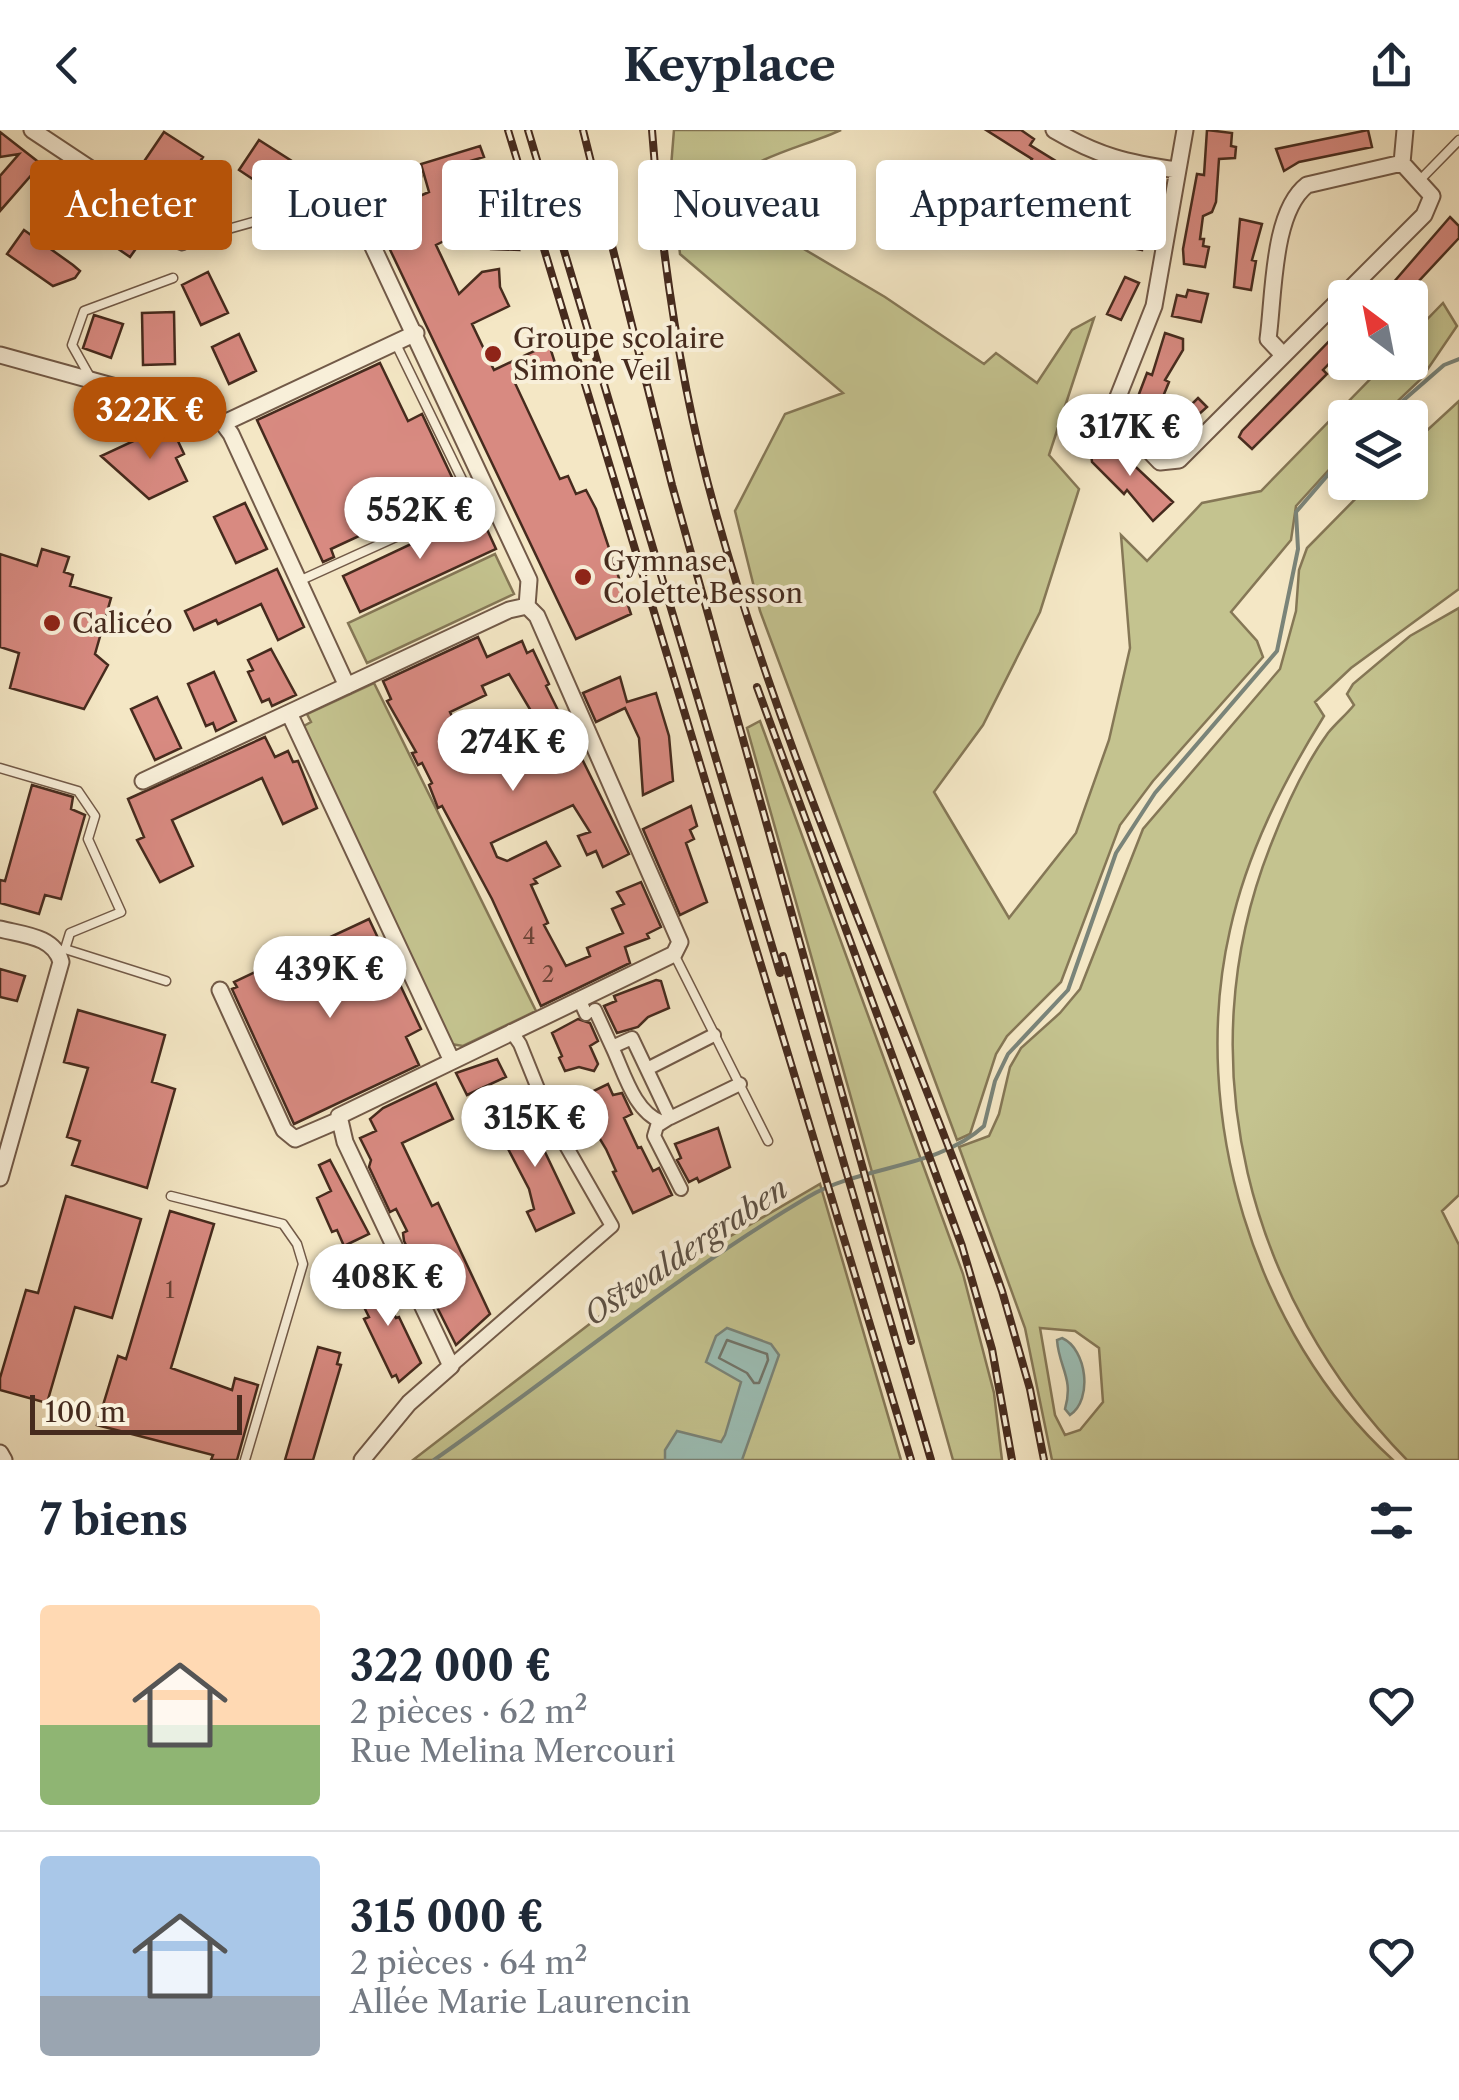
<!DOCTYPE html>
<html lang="fr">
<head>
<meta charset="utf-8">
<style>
  :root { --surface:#fff; --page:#f6f6f7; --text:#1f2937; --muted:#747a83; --line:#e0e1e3; --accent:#b45309 }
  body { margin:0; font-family:"Libre Caslon Text",serif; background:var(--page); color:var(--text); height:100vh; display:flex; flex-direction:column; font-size:38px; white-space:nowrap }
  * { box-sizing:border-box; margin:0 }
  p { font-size:32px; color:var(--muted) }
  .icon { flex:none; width:55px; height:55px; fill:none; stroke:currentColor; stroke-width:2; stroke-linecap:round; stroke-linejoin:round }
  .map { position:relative; height:1330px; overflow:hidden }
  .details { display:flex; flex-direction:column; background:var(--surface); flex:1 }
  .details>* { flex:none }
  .top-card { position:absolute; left:30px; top:30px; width:1400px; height:90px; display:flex; gap:20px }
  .needle { width:65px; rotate:328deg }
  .tools { position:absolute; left:1328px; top:150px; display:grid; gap:20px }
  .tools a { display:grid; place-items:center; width:100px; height:100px; border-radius:10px; background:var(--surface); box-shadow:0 5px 15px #0003; font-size:50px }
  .scale { position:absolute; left:30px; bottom:25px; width:212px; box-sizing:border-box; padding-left:10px; border:5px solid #462b1e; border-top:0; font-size:28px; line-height:35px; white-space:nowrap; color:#462b1e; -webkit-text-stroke:8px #f8efd9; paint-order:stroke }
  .price { position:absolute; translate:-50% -85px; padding:0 22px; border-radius:35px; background:#fff; color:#222; font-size:32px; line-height:65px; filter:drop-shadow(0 2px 5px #0008) }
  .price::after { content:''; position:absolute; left:50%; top:60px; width:30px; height:22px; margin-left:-15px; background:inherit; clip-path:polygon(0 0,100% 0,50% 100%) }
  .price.active { background:var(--accent); color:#fff }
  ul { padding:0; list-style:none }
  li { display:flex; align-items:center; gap:30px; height:250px; padding:0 40px }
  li+li { border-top:2px solid var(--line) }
  li span { display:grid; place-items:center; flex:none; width:280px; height:200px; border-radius:10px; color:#555 }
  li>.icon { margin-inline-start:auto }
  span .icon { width:120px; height:120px; fill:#fffc; stroke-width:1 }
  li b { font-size:42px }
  h2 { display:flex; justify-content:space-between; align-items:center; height:120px; padding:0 40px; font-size:42px }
  .tag { padding:0 35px; border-radius:10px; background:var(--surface); box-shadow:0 5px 15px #0003; font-size:35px; line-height:90px }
  .tag.active { background:var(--accent); color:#fff }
  header { display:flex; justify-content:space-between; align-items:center; height:130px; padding:0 40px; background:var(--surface); font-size:45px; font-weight:700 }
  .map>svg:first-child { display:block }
  .green { fill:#c4c38f; stroke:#857756; stroke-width:2.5; fill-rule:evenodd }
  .water { fill:#9cbfb6; stroke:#7a8479; stroke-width:2.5 }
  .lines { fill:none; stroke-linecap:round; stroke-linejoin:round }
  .shore { stroke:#71756a; stroke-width:2.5 }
  .stream { stroke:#7a8479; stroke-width:4 }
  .building { fill:#d88a81; stroke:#462b1e; stroke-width:2.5; fill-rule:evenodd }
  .service-casing { stroke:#725a48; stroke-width:11 }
  .pedestrian-casing { stroke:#725a48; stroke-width:16 }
  .minor-casing { stroke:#725a48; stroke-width:19 }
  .service { stroke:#f8efd9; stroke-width:8 }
  .pedestrian { stroke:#f8efd9; stroke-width:12 }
  .minor { stroke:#f8efd9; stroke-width:15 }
  .rail-casing { stroke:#462b1e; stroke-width:8 }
  .rail { stroke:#f8efd9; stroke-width:4; stroke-dasharray:11; stroke-linecap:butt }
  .poi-dot { fill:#8f2418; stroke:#f8efd9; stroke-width:4 }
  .labels { text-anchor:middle; stroke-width:8; stroke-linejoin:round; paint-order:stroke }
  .number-label { font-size:22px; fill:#6a4337 }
  .poi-label { font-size:28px; fill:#462b1e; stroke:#f8efd9; text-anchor:start }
  .water-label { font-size:30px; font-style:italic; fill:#5c5044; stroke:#f8efd9 }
</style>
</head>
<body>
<header><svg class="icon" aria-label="back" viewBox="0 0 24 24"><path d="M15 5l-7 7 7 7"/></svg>Keyplace<svg class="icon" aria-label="share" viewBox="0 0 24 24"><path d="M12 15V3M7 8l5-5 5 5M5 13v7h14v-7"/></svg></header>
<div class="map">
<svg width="1459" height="1330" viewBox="0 0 1459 1330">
  <rect width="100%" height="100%" fill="#f4e7c5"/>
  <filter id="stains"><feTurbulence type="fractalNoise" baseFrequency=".002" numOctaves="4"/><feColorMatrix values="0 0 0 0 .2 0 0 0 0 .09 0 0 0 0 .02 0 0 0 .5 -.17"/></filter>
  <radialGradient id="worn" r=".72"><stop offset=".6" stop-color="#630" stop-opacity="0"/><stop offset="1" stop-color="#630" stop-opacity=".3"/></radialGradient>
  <path class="green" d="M674 0H841C798 20 730 30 709 77L759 82 792 112 885 167 984 234 996 223 1037 253 1072 200 1094 188 1049 325 1079 359 1040 482 983 595 934 662 1009 788 1076 703 1109 610 1130 518 1121 405 1147 431 1202 373 1261 361 1386 233 1410 232V207L1443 173 1457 196 1421 249 1381 287 1345 288V322L1296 376 1291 410 1231 482 1257 511 1263 527 1153 651 1120 695 1061 852 1007 906 996 924 970 1004 957 1010 760 481 735 381 785 284 843 263 680 124 671 37Z
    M1459 271V459L1351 538 1315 572 1324 586C1283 652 1247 723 1230 800 1188 983 1254 1204 1393 1330H1052L1025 1198 959 1017 989 1006 999 984 1010 937 1021 918 1060 883 1080 859 1143 699 1280 539 1296 481 1299 440 1307 418 1371 353 1410 352V316ZM1040 1198 1075 1201 1099 1218 1103 1272 1080 1300 1065 1305 1055 1285Z
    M495 424 514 464 367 533 348 493Z
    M1459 478V1065L1442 1081 1459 1115V1330H1407C1249 1169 1186 931 1270 717 1285 678 1304 636 1328 603 1336 593 1346 585 1354 575L1347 564 1353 554 1410 506Z
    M374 553 536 881 463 916 451 914 302 597 311 592 307 584Z
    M760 591 963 1144 994 1263 1002 1330H953L747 598Z
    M820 1054 901 1330H413L622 1169Z"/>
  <path class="water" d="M727 1198 771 1214 779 1225 742 1330H665V1320L677 1301 721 1312 725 1305 741 1252 706 1232 716 1206Z
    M1062 1208C1087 1219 1093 1270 1070 1285L1065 1279C1074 1248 1059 1238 1057 1210Z"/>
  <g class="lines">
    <path class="shore" d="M727 1210 767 1224 768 1230 759 1253H754L747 1243 719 1228Z"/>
    <path class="stream" d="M1383 288 1444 235 1459 229
      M434 1330C559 1243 676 1145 808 1067 862 1035 937 1039 984 996L995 951 1008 924 1068 860 1116 723 1155 663 1277 521 1298 419 1296 382 1345 325"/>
  </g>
  <path class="building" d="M986 0H1021L1034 9 1030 15 1082 47 1086 42 1120 63 1121 55 1150 60 1142 120 1115 115 1121 80 1096 76 1059 53 1055 60 1031 45 1034 42 1027 37 1032 29Z
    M1207 0 1232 3 1231 16 1236 17 1235 28 1219 29 1216 72 1212 82 1203 86 1200 109H1204L1203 116 1209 117 1205 137 1184 134 1183 119 1197 44 1204 45Z
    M1368 0 1372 17 1299 32 1284 41 1276 19Z
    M0 2 41 34 0 81V46L19 24 0 27Z
    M164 2 203 27 182 59 143 33Z
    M259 10 298 35 278 66 239 40Z
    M480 16 484 27 470 31 488 70 500 64 519 120 491 119 489 89 436 115 459 164 482 142 499 139 500 157 509 176 472 194 494 240 549 214 555 233 514 251 560 349 568 346 576 364 586 360 596 379 631 484 576 509 383 105 389 102 381 83 429 62 421 34Z
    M69 48 125 87 145 106 130 127 51 73Z
    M1450 87 1459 96V108L1403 168H1380Z
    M1240 89 1262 94 1252 130 1256 131 1251 160 1234 157Z
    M24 100 73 135 80 141 75 148 53 156 7 124Z
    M208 142 228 183 201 195 182 155Z
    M1125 147 1139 153 1121 190 1107 184Z
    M1188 160 1208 164 1201 192 1172 186 1177 165 1186 167Z
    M174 182 175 234 143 235 142 183Z
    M94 185 123 194 111 228 83 218Z
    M1338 202 1345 209V217L1323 240 1327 244 1252 319 1239 307 1242 301Z
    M1165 203 1183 209V220L1165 250 1169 252 1162 269 1153 272 1139 264 1147 243 1152 245Z
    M239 204 256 241 229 254 212 217Z
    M380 233 408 291 422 284 458 360 331 419 334 427 323 432 257 290Z
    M1198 268 1207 277 1178 303 1169 294 1173 291 1168 286 1184 271 1189 277Z
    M170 294 184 324 176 328 187 351 149 369 101 326Z
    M1105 308 1173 372 1153 391 1127 360 1124 364 1092 332 1091 323Z
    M245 373 267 419 236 433 214 387Z
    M479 382 496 419 360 482 343 446Z
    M42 419 69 427 64 442 73 445 70 456 111 468 95 524 108 535 84 579 10 558 19 523 0 517V424L37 436Z
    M277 439 304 497 278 510 261 474 218 494 216 490 194 500 185 481Z
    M478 507 487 527 522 511 527 523 533 520 549 554 546 556 629 724 603 737 596 721 587 725 578 706 590 702 573 675 491 713 497 727 507 731 546 712 560 736 534 749 537 753 531 755 548 793 544 795 566 836 590 826 587 818 623 803 612 779 624 774 617 762 641 752 661 797 647 804 649 808 625 817 630 833 541 876 492 769 442 676 438 678 429 655 432 653 422 633 418 635 412 623 416 622 387 571 391 569 383 551ZM509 544 534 586 467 618 450 582 486 565 482 556Z
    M271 519 296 565 272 576 269 569 262 572 248 542 253 540 248 530Z
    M214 542 236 591 216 601 213 593 206 596 188 554Z
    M620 547 627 572 656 563 669 606 673 651 643 665 639 608 625 578 596 592 583 563Z
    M157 567 181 618 155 630 131 579Z
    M265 607 275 627 288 621 293 632 298 631 317 678 283 694 262 648 172 690 193 736 160 752 137 710 144 707 128 669Z
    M32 655 73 667 71 679 85 685 61 769 45 765 39 784 0 773V750L5 751Z
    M691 676 697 696 690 700 694 709 686 713 707 772 680 785 643 699Z
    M369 789 421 899 406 907 419 935 294 994 232 859 237 857 234 852Z
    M0 839 25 846 17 871 0 867Z
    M656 850 661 851 669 878 648 887 638 897 617 903 604 876 616 871 614 866Z
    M78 880 165 905 152 952 175 959 147 1058 72 1035 80 1011 67 1007 88 938 64 932Z
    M578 889 590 893 598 911 590 916 598 934 594 941 579 937 565 941 559 928 562 926 552 903Z
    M497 929 506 947 467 965 456 943Z
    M436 953 453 989 402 1013 432 1076 438 1073 490 1184 456 1215 404 1111 403 1103 407 1101 396 1079 390 1082 369 1037 371 1030 360 1008 376 1001 370 989 383 978Z
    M608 954 613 965 622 963 632 984 624 988 638 1018 641 1017 653 1041 659 1038 672 1065 633 1083 613 1042 616 1041 606 1019 586 986 592 983 583 966Z
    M524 978 574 1083 536 1101 527 1082 534 1079 529 1059 494 992Z
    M718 998 730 1037 699 1052 697 1048 689 1052 677 1030 681 1028 675 1014Z
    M330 1030 369 1104 344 1116 337 1100 332 1102 317 1068 331 1061 319 1035Z
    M66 1066 141 1089 112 1188 75 1177 47 1273 0 1260V1248L26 1160 38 1163Z
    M170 1081 214 1094 171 1238 232 1260 235 1248 258 1255 237 1330H211L213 1325 97 1295 118 1226 126 1229Z
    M375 1132 379 1158 396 1188 399 1187 421 1233 399 1252 396 1245 392 1247 364 1189 369 1187 364 1177 373 1172 358 1140Z
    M318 1217 340 1223 337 1234 341 1235 313 1330H285Z"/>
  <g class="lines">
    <g class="service-casing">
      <path id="service" d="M1419 51 1459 10
        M182 112 417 46
        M90 247 72 215 84 181 173 148
        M299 451 473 372 395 212
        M0 638 78 661 95 686 88 709 121 782 70 803 65 819 58 822
        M65 819 166 851
        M674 824 768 1011
        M171 1066 283 1094 297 1114 303 1134 245 1330"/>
    </g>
    <g class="pedestrian-casing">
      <path id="pedestrian" d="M579 869 586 884
        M595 880 612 917
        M647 939 714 905
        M668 989 657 996 654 1006 681 1059
        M662 992C634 982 624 942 612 917L632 908 670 988 740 954
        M451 1236 612 1096 549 986 520 914 511 901"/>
    </g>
    <g class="minor-casing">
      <path id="minor" d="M32 0 160 85 182 112
        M1054 0C1098 26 1127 33 1177 40
        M1185 0 1154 176 1112 282 1160 332 1179 330 1424 85 1432 66 1402 33 1405 0
        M359 87 529 450 527 476
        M0 225 217 285 231 304 347 556
        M1283 225 1268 209C1274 166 1272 82 1307 55L1402 33
        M224 293 416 203
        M289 583 451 929
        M143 651 509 480 527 476 537 486 680 812 674 824 339 986 345 1012 451 1236 409 1273 362 1330
        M0 799C23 805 54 806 61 832L0 1048
        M220 860 284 1000 295 1009 337 991
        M0 1323 4 1330"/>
    </g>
    <use href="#service" class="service"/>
    <use href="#pedestrian" class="pedestrian"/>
    <use href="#minor" class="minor"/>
    <g class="rail-casing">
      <path id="rail" d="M508 0 911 1330
        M528 0 780 843
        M583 0 672 355 911 1211
        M652 0C662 131 681 261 717 387 791 652 911 902 1002 1161L1030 1259 1044 1330
        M757 557 962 1116 992 1219 1012 1330
        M783 826 931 1330"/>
    </g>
    <use href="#rail" class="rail"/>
  </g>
  <g class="poi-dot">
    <circle cx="493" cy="224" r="10"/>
    <circle cx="583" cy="447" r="10"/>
    <circle cx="52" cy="493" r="10"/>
  </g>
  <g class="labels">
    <g class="number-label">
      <text x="529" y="814">4</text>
      <text x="548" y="852">2</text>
      <text x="170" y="1168">1</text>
    </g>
    <g class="poi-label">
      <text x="513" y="218">Groupe scolaire<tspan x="513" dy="32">Simone Veil</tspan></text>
      <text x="603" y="441">Gymnase<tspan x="603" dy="32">Colette Besson</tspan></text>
      <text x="72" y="503">Calicéo</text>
    </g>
    <g class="water-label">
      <text transform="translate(686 1122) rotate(-34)" y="10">Ostwaldergraben</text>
    </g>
  </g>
  <rect width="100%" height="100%" filter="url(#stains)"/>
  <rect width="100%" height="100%" fill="url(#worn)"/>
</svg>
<div class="tools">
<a><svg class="needle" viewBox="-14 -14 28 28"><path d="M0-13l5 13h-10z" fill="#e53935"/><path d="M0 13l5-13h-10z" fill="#747a83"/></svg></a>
<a><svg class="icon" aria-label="layers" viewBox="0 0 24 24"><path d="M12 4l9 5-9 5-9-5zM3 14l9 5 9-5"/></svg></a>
</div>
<div class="scale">100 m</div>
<b class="price active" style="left:150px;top:332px">322K €</b>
<b class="price" style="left:1130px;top:349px">317K €</b>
<b class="price" style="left:420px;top:432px">552K €</b>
<b class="price" style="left:513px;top:664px">274K €</b>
<b class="price" style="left:330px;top:891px">439K €</b>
<b class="price" style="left:535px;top:1040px">315K €</b>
<b class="price" style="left:388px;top:1199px">408K €</b>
<div class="top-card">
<a class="tag active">Acheter</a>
<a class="tag">Louer</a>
<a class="tag">Filtres</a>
<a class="tag">Nouveau</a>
<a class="tag">Appartement</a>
</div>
</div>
<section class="details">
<h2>7 biens<svg class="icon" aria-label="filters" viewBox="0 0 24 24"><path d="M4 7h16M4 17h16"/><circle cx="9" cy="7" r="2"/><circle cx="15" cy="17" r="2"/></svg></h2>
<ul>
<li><span style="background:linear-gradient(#ffd9b3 60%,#8fb573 0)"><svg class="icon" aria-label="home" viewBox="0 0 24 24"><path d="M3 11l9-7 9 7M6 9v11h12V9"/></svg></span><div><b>322 000 €</b><p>2 pièces · 62 m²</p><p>Rue Melina Mercouri</p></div><svg class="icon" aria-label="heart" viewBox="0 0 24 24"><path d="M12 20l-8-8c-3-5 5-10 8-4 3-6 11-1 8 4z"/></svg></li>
<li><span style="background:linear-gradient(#a9c7e8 70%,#9aa5b1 0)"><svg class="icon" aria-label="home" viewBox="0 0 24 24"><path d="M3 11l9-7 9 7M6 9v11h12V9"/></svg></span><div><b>315 000 €</b><p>2 pièces · 64 m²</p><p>Allée Marie Laurencin</p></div><svg class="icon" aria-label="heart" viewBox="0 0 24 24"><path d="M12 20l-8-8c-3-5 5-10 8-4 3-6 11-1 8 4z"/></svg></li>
</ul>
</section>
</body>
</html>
